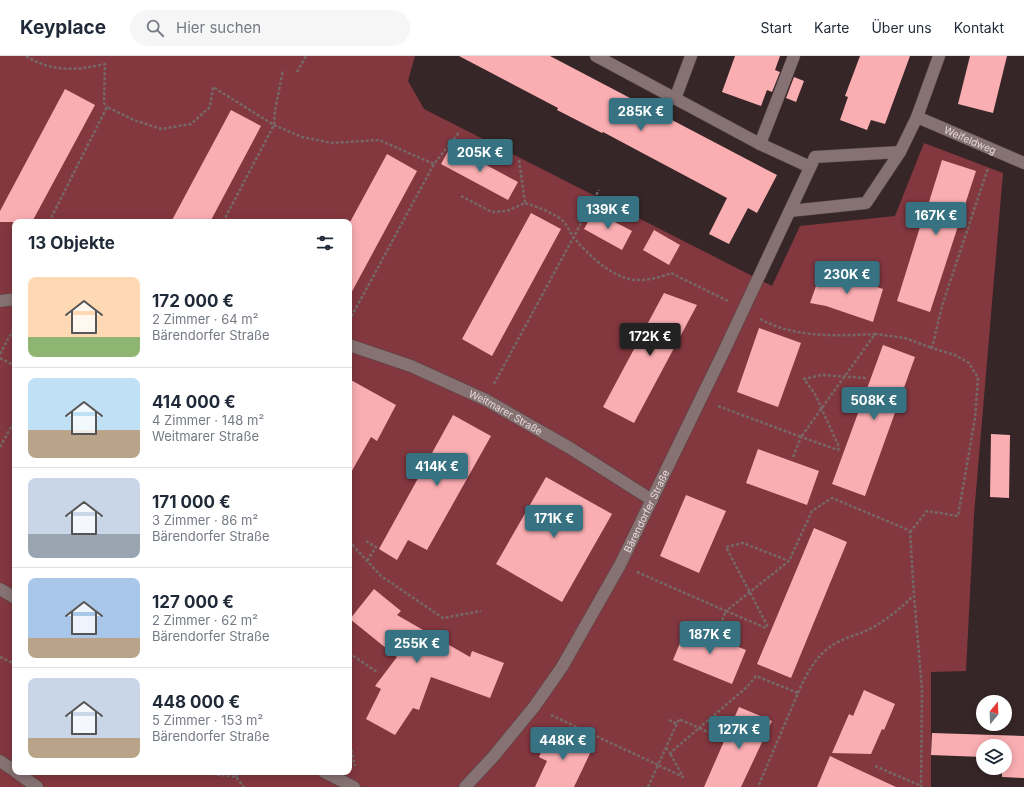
<!DOCTYPE html>
<html lang="de">
<head>
<meta charset="utf-8">
<style>
  :root { --surface:#fff; --page:#f6f6f7; --text:#1f2937; --muted:#747a83; --line:#e0e1e3; --accent:#367281 }
  body { margin:0; font-family:Inter,sans-serif; background:var(--page); color:var(--text); height:100vh; display:flex; flex-direction:column; font-size:15px; white-space:nowrap }
  * { box-sizing:border-box; margin:0 }
  p { font-size:13px; color:var(--muted) }
  .icon { flex:none; width:22px; height:22px; fill:none; stroke:currentColor; stroke-width:2; stroke-linecap:round; stroke-linejoin:round }
  .map { position:relative; flex:1; overflow:hidden }
  .side { position:absolute; left:12px; top:163px; width:340px; height:556px; display:flex; flex-direction:column; background:var(--surface); border-radius:8px; box-shadow:0 2px 10px #0003 }
  .side>* { flex:none }
  .needle { width:26px; rotate:19deg }
  .buttons { position:absolute; left:976px; top:639px; display:grid; gap:8px }
  .buttons a { display:grid; place-items:center; width:36px; height:36px; border-radius:50%; background:var(--surface); box-shadow:0 2px 10px #0003; font-size:20px }
  .price { position:absolute; translate:-50% -34px; padding:0 9px; border-radius:4px; background:var(--accent); color:#fff; font-size:13px; line-height:26px; filter:drop-shadow(0 1px 2px #0008) }
  .price::after { content:''; position:absolute; left:50%; top:24px; width:12px; height:9px; margin-left:-6px; background:inherit; clip-path:polygon(0 0,100% 0,50% 100%) }
  .price.selected { background:#222; color:#fff }
  ul { padding:0; list-style:none }
  li { display:flex; align-items:center; gap:12px; height:100px; padding:0 16px }
  li+li { border-top:1px solid var(--line) }
  li span { display:grid; place-items:center; flex:none; width:112px; height:80px; border-radius:8px; color:#555 }
  li>.icon { margin-inline-start:auto }
  span .icon { width:48px; height:48px; fill:#fffc; stroke-width:1 }
  li b { font-size:17px }
  h2 { display:flex; justify-content:space-between; align-items:center; height:48px; padding:0 16px; font-size:17px }
  header { display:flex; align-items:center; gap:24px; box-sizing:border-box; height:56px; padding:0 20px; background:var(--surface); border-bottom:1px solid var(--line) }
  header strong { font-size:19px }
  nav { display:flex; gap:22px; margin-inline-start:auto; font-size:14px }
  .search { width:280px; height:36px; background:var(--page); display:flex; align-items:center; gap:10px; box-sizing:border-box; padding:0 14px; border-radius:22px; color:var(--muted); font-size:15px }
  .map>svg:first-child { display:block }
  .green { fill:#83373f; fill-rule:evenodd }
  .building { fill:#faaeb2 }
  .lines { fill:none; stroke-linecap:round; stroke-linejoin:round }
  .minor-casing { stroke:#524445; stroke-width:13 }
  .path { stroke:#776868; stroke-width:2.5; stroke-dasharray:3 2; stroke-linecap:butt }
  .minor { stroke:#867272; stroke-width:12 }
  .labels { text-anchor:middle; stroke-width:4; stroke-linejoin:round; paint-order:stroke }
  .street-label { font-size:10px; fill:#e7dbdb; stroke:#2d1c1d }
</style>
</head>
<body>
<header>
<strong>Keyplace</strong>
<div class="search"><svg class="icon" aria-label="search" viewBox="0 0 24 24"><circle cx="10" cy="10" r="6"/><path d="M15 15l6 6"/></svg>Hier suchen</div>
<nav><a>Start</a><a>Karte</a><a>Über uns</a><a>Kontakt</a></nav>
</header>
<div class="map">
<svg width="1024" height="731" viewBox="0 0 1024 731">
  <rect width="100%" height="100%" fill="#372627"/>
  <path class="green" d="M0 0H415L408 25 424 53 772 230 800 170 895 160 924 87 1003 117 974 459 966 615 931 616V731H0ZM15 166H349V716H15Z"/>
  <path class="building" d="M459 0H550L777 119 757 157 748 152 729 188 709 178 727 142 603 76 602 77 557 54 558 52Z
    M735 0H780L775 14 780 16 772 36 767 34 761 50 722 36Z
    M860 0H910L885 68 871 64 867 74 840 64 848 41 845 40Z
    M970 0H1007L993 57 958 48Z
    M794 21 804 25 796 46 786 42Z
    M65 33 95 49 32 166H0V155Z
    M231 54 261 70 210 166H171Z
    M451 90 518 126 508 144 441 108Z
    M387 98 417 115 349 241V168Z
    M942 104 976 115 930 256 897 245 920 171 921 172Z
    M594 155 632 175 622 194 584 173Z
    M531 157 561 173 492 300 462 283Z
    M654 174 680 189 669 209 643 194Z
    M822 213 883 233 873 266 826 250 810 247Z
    M664 237 697 249 634 367 603 351Z
    M759 272 801 287 778 351 737 336Z
    M883 289 915 301 865 440 832 428Z
    M349 323 396 349 377 385 371 381 349 420Z
    M453 359 491 380 427 494 408 484 397 504 379 493Z
    M991 378 1010 379 1009 442 990 441Z
    M758 393 819 415 807 449 746 427Z
    M546 421 612 458 562 546 496 508Z
    M686 439 726 455 699 517 660 500Z
    M814 472 847 486 791 622 757 608Z
    M374 533 401 555 397 559 470 601 472 595 504 607 490 642 431 621 419 654 413 652 395 679 366 663 381 633 375 630 397 601 350 563Z
    M687 570 746 594 732 628 673 604Z
    M864 634 895 648 884 674 882 673 871 698 832 697 849 658 853 660Z
    M739 651 772 665 741 731H704Z
    M551 673 593 691 574 731H535L547 705 539 701Z
    M932 677 1024 680V722L1002 721V712H1005V690H983V701L931 699Z
    M830 700 855 712 896 731H817Z"/>
  <g class="lines">
    <g class="minor-casing">
      <g id="minor">
        <path d="M596 0 760 88 810 111"/>
        <path d="M675 43 691 0"/>
        <path id="s1" d="M917 61 1024 107"/>
        <path d="M760 88 794 0"/>
        <path d="M790 155 866 147 900 96"/>
        <path d="M0 245 15 243"/>
        <path id="s2" d="M349 289 411 310 486 344 570 392 652 444"/>
        <path d="M0 533 15 542"/>
        <path d="M0 705 15 715"/>
        <path d="M16 716 37 731"/>
        <path d="M324 716 354 731"/>
        <path id="s3" d="M465 731 493 701 534 651 562 611 620 509 724 295 815 101 900 96 917 61 939 0"/>
      </g>
    </g>
    <path class="path" d="M26 0C52 16 75 15 105 8L104 47 107 51
      M297 16 306 0
      M519 104 525 147
      M461 140 492 156 507 155 525 147C537 151 549 155 561 163 567 168 570 177 575 183 588 198 606 216 626 222 640 227 658 222 671 217L728 245
      M49 166 107 51 134 64 161 73 191 68 210 51 213 31 274 69 302 81 332 87 379 84 434 108
      M223 166 274 69 275 54 283 14
      M760 263C795 282 837 280 875 278
      M349 265 434 108 460 75
      M0 298 15 270
      M0 302 15 310
      M494 328 599 134
      M718 350 801 381 875 278 905 282 932 292
      M0 391 15 364
      M793 401 801 381 838 394 839 391 815 338 804 323 822 319 866 322
      M910 476 927 455 958 460 975 362 978 322 969 307 955 299 932 292 942 250 988 112
      M349 485 381 520 443 562 481 555
      M366 485 376 491 367 505
      M637 516 726 555 789 505 812 455 832 442 906 473 910 476 914 539 922 633 921 731
      M716 578 726 555 766 572 767 569 726 491 743 487 789 505
      M349 597 377 616
      M0 601 15 608
      M798 637C805 621 813 605 827 593 838 584 853 580 866 575 884 566 899 554 913 540
      M551 659 658 709 679 663 699 672 747 631 756 620 798 637 758 731
      M669 664 677 668
      M349 684 355 710
      M666 692 670 697 699 672 719 681
      M875 710 921 730
      M197 716 236 721 244 731
      M236 721 238 716
      M648 731 658 709 683 721 670 697"/>
    <use href="#minor" class="minor"/>
  </g>
  <g class="labels">
    <g class="street-label">
      <text dy="4" stroke="none"><textPath href="#s1" startOffset="58">Weifeldweg</textPath></text>
      <text dy="4" stroke="none"><textPath href="#s2" startOffset="171">Weitmarer Straße</textPath></text>
      <text dy="4" stroke="none"><textPath href="#s3" startOffset="332">Bärendorfer Straße</textPath></text>
    </g>
  </g>
</svg>
<div class="buttons">
<a><svg class="needle" viewBox="-14 -14 28 28"><path d="M0-13l5 13h-10z" fill="#e53935"/><path d="M0 13l5-13h-10z" fill="#747a83"/></svg></a>
<a><svg class="icon" aria-label="layers" viewBox="0 0 24 24"><path d="M12 4l9 5-9 5-9-5zM3 14l9 5 9-5"/></svg></a>
</div>
<b class="price" style="left:641px;top:76px">285K €</b>
<b class="price" style="left:480px;top:117px">205K €</b>
<b class="price" style="left:608px;top:174px">139K €</b>
<b class="price" style="left:936px;top:180px">167K €</b>
<b class="price" style="left:847px;top:239px">230K €</b>
<b class="price selected" style="left:650px;top:301px">172K €</b>
<b class="price" style="left:874px;top:365px">508K €</b>
<b class="price" style="left:437px;top:431px">414K €</b>
<b class="price" style="left:554px;top:483px">171K €</b>
<b class="price" style="left:710px;top:599px">187K €</b>
<b class="price" style="left:417px;top:608px">255K €</b>
<b class="price" style="left:739px;top:694px">127K €</b>
<b class="price" style="left:563px;top:705px">448K €</b>
<section class="side">
<h2>13 Objekte<svg class="icon" aria-label="filters" viewBox="0 0 24 24"><path d="M4 7h16M4 17h16"/><circle cx="9" cy="7" r="2"/><circle cx="15" cy="17" r="2"/></svg></h2>
<ul>
<li><span style="background:linear-gradient(#ffd9b3 75%,#8fb573 0)"><svg class="icon" aria-label="home" viewBox="0 0 24 24"><path d="M3 11l9-7 9 7M6 9v11h12V9"/></svg></span><div><b>172 000 €</b><p>2 Zimmer · 64 m²</p><p>Bärendorfer Straße</p></div></li>
<li><span style="background:linear-gradient(#bfe0f5 65%,#b9a48a 0)"><svg class="icon" aria-label="home" viewBox="0 0 24 24"><path d="M3 11l9-7 9 7M6 9v11h12V9"/></svg></span><div><b>414 000 €</b><p>4 Zimmer · 148 m²</p><p>Weitmarer Straße</p></div></li>
<li><span style="background:linear-gradient(#c9d6e8 70%,#9aa5b1 0)"><svg class="icon" aria-label="home" viewBox="0 0 24 24"><path d="M3 11l9-7 9 7M6 9v11h12V9"/></svg></span><div><b>171 000 €</b><p>3 Zimmer · 86 m²</p><p>Bärendorfer Straße</p></div></li>
<li><span style="background:linear-gradient(#a9c7e8 75%,#b9a48a 0)"><svg class="icon" aria-label="home" viewBox="0 0 24 24"><path d="M3 11l9-7 9 7M6 9v11h12V9"/></svg></span><div><b>127 000 €</b><p>2 Zimmer · 62 m²</p><p>Bärendorfer Straße</p></div></li>
<li><span style="background:linear-gradient(#c9d6e8 75%,#b9a48a 0)"><svg class="icon" aria-label="home" viewBox="0 0 24 24"><path d="M3 11l9-7 9 7M6 9v11h12V9"/></svg></span><div><b>448 000 €</b><p>5 Zimmer · 153 m²</p><p>Bärendorfer Straße</p></div></li>
</ul>
</section>
</div>
</body>
</html>
